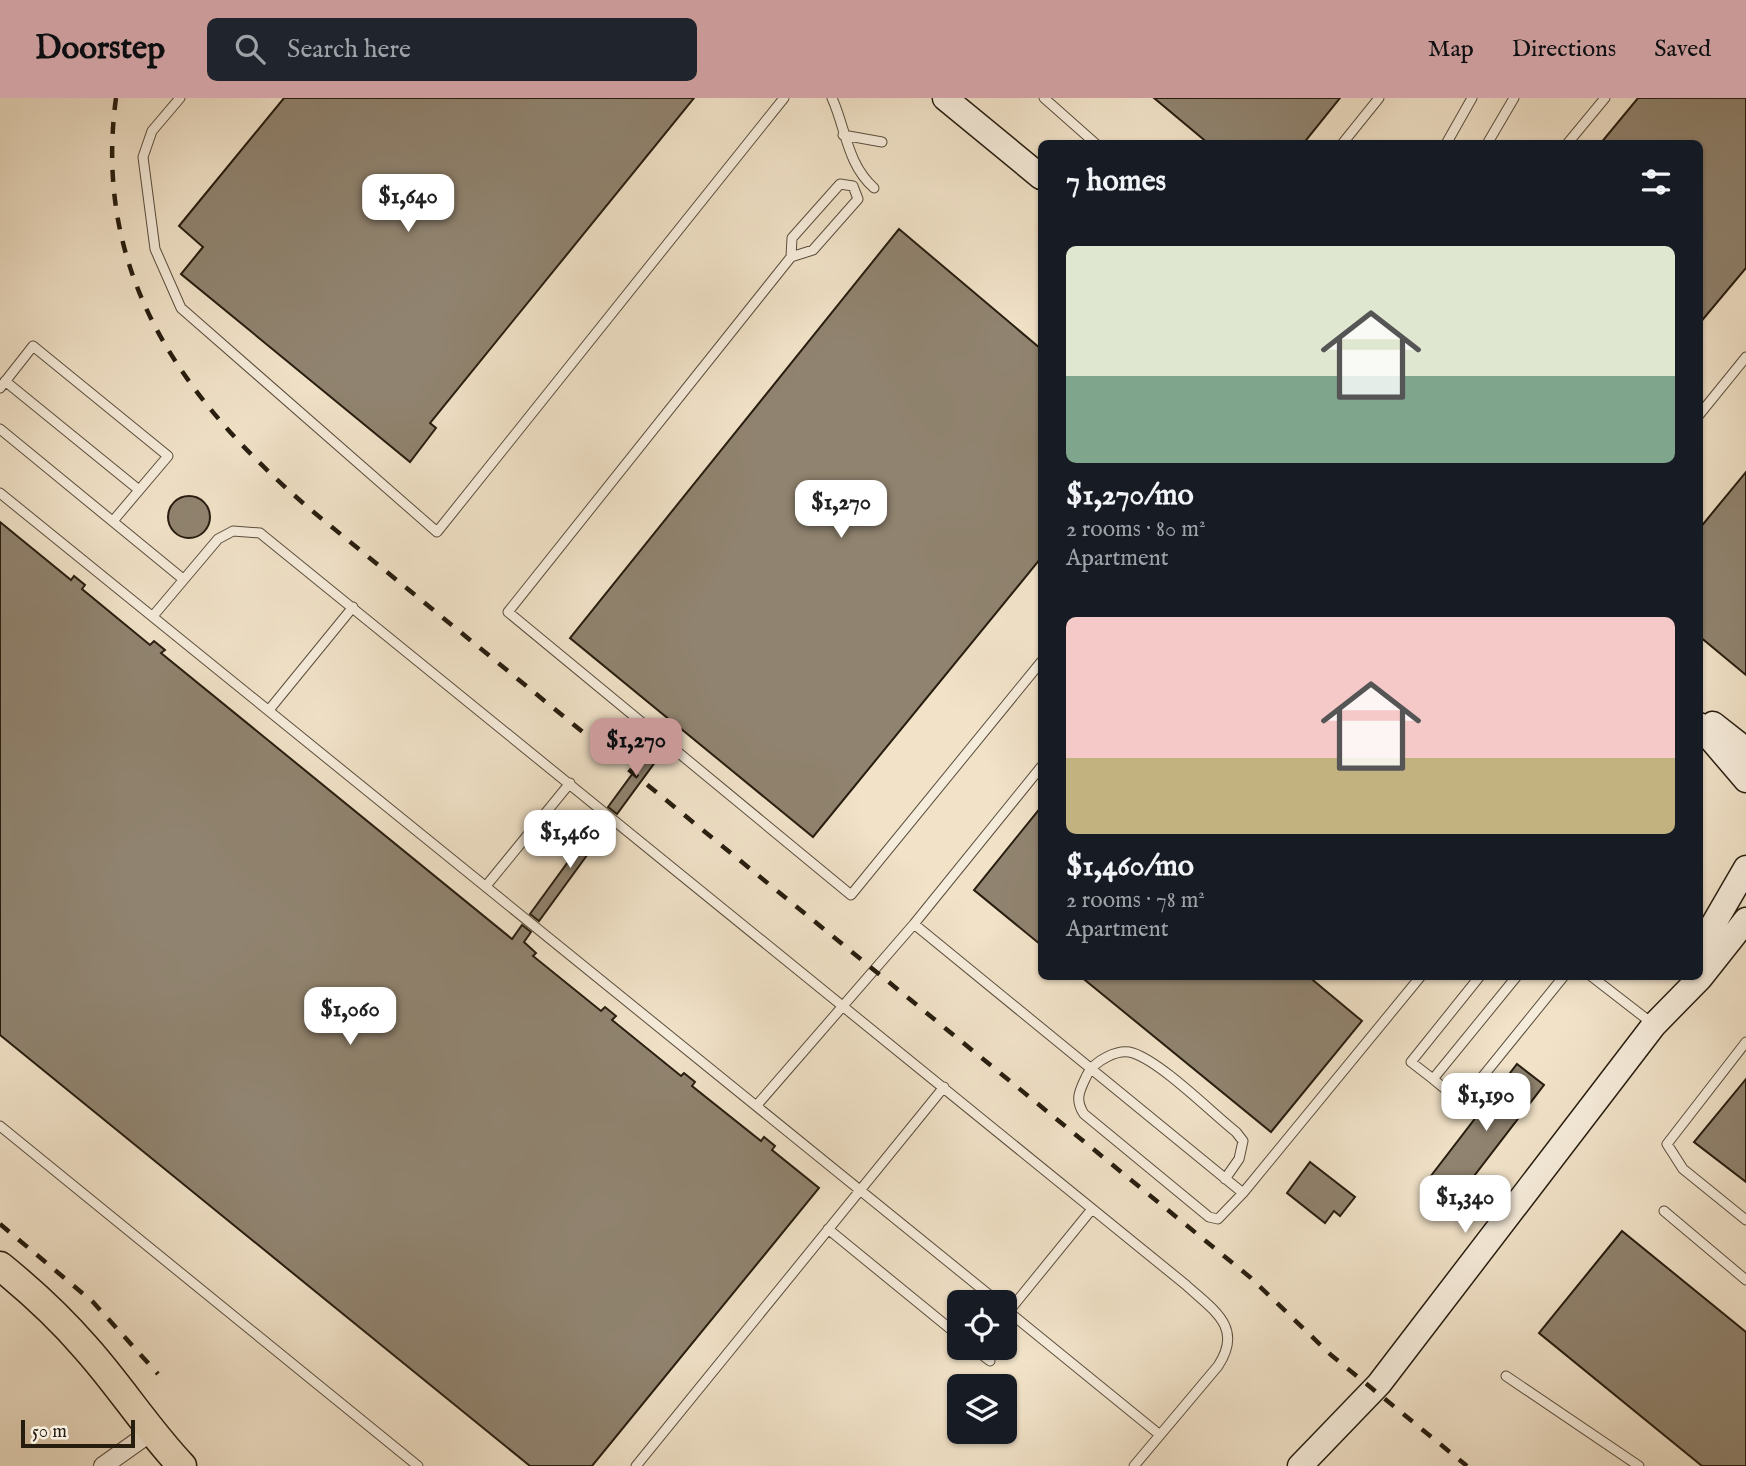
<!DOCTYPE html>
<html lang="en">
<head>
<meta charset="utf-8">
<style>
  :root { --surface:#171b24; --page:#20242c; --text:#f1f3f6; --muted:#9ea1a6; --accent:#c59692 }
  body { margin:0; font-family:"IM FELL English",serif; background:var(--page); color:var(--text); height:100vh; display:flex; flex-direction:column; font-size:26px; white-space:nowrap }
  * { box-sizing:border-box; margin:0 }
  p { font-size:23px; color:var(--muted) }
  .icon { flex:none; width:38px; height:38px; fill:none; stroke:currentColor; stroke-width:2; stroke-linecap:round; stroke-linejoin:round }
  .map { position:relative; flex:1; overflow:hidden }
  .sheet { position:absolute; left:1038px; top:42px; width:665px; height:840px; display:flex; flex-direction:column; background:var(--surface); border-radius:10px; box-shadow:0 2px 5px #0004 }
  .sheet>* { flex:none }
  .fabs { position:absolute; left:947px; top:1192px; display:grid; gap:14px }
  .fabs a { display:grid; place-items:center; width:70px; height:70px; border-radius:10px; background:var(--surface); box-shadow:0 2px 5px #0004; font-size:35px }
  .scale { position:absolute; left:21px; bottom:18px; width:114px; box-sizing:border-box; padding-left:7px; border:4px solid #271d0f; border-top:0; font-size:19px; line-height:24px; white-space:nowrap; color:#271d0f; -webkit-text-stroke:5px #f6ecdb; paint-order:stroke }
  .price { position:absolute; translate:-50% -60px; padding:0 16px; border-radius:14px; background:#fff; color:#222; font-size:23px; line-height:46px; filter:drop-shadow(0 2px 4px #0008) }
  .price::after { content:''; position:absolute; left:50%; top:42px; width:21px; height:16px; margin-left:-10px; background:inherit; clip-path:polygon(0 0,100% 0,50% 100%) }
  .price.active { background:var(--accent); color:#111 }
  ul { padding:0; list-style:none }
  li { display:grid; align-content:center; gap:14px; height:371px; padding:0 28px }
  li span { display:grid; place-items:center; height:217px; border-radius:10px; color:#555 }
  li>.icon { margin-inline-start:auto }
  span .icon { width:126px; height:126px; fill:#fffc; stroke-width:1 }
  li b { font-size:30px }
  h2 { display:flex; justify-content:space-between; align-items:center; height:84px; padding:0 28px; font-size:30px }
  header { display:flex; align-items:center; gap:42px; box-sizing:border-box; height:98px; padding:0 35px; background:var(--accent); color:#111 }
  header strong { font-size:33px }
  nav { display:flex; gap:38px; margin-inline-start:auto; font-size:24px }
  .search { width:490px; height:63px; background:var(--page); display:flex; align-items:center; gap:18px; box-sizing:border-box; padding:0 24px; border-radius:10px; color:var(--muted); font-size:26px }
  .map>svg:first-child { display:block }
  .building { fill:#90836f; stroke:#271d0f; stroke-width:2 }
  .lines { fill:none; stroke-linecap:round; stroke-linejoin:round }
  .service-casing { stroke:#5a4e3d; stroke-width:11 }
  .minor-casing { stroke:#5a4e3d; stroke-width:20 }
  .secondary-casing { stroke:#271d0f; stroke-width:27 }
  .primary-casing { stroke:#271d0f; stroke-width:31 }
  .service { stroke:#f6ecdb; stroke-width:9 }
  .minor { stroke:#f6ecdb; stroke-width:18 }
  .secondary { stroke:#f6ecdb; stroke-width:24 }
  .primary { stroke:#f1e2c8; stroke-width:28 }
  .rail { stroke:#271d0f; stroke-width:4.5; stroke-dasharray:12 12; stroke-linecap:butt }
</style>
</head>
<body>
<header>
<strong>Doorstep</strong>
<div class="search"><svg class="icon" aria-label="search" viewBox="0 0 24 24"><circle cx="10" cy="10" r="6"/><path d="M15 15l6 6"/></svg>Search here</div>
<nav><a>Map</a><a>Directions</a><a>Saved</a></nav>
</header>
<div class="map">
<svg width="1746" height="1368" viewBox="0 0 1746 1368">
  <rect width="100%" height="100%" fill="#f1e2c8"/>
  <filter id="stains"><feTurbulence type="fractalNoise" baseFrequency=".00286" numOctaves="4"/><feColorMatrix values="0 0 0 0 .2 0 0 0 0 .09 0 0 0 0 .02 0 0 0 .5 -.17"/></filter>
  <radialGradient id="worn" r=".72"><stop offset=".6" stop-color="#630" stop-opacity="0"/><stop offset="1" stop-color="#630" stop-opacity=".3"/></radialGradient>
  <path class="building" d="M284 0H694L430 325 436 330 410 364 181 176 203 149 179 128Z
    M1154 0H1340L1303 46H1209Z
    M1638 0H1746V170L1699 226V46H1600Z
    M899 131 1041 251V460L813 739 680 630 672 641 664 633 671 623 570 540Z
    M1746 374V577L1699 538V431Z
    M168 419a21 21 0 1 1 42 0a21 21 0 1 1-42 0Z
    M0 424 71 482 74 478 85 487 82 491 150 547 154 543 165 552 161 555 512 841 522 827 531 834 524 844 536 855 533 858 601 913 605 909 616 918 612 922 681 978 684 975 695 984 692 988 761 1043 764 1039 775 1048 772 1052 819 1090 592 1368H530L0 937Z
    M655 645 664 652 617 716 608 709Z
    M1041 709V847L974 792Z
    M600 720 609 727 539 823 530 816Z
    M1080 878H1308L1362 923 1271 1034Z
    M1517 966 1544 987 1454 1104 1427 1083Z
    M1746 981V1084L1694 1044Z
    M1310 1064 1355 1099 1340 1118 1334 1113 1325 1125 1287 1095Z
    M1622 1133 1746 1234V1368H1702L1539 1235Z"/>
  <g class="lines">
    <g class="service-casing">
      <path id="service" d="M180 0 152 33 143 59 155 151 181 210 437 434 784 0
        M832 0C846 31 847 66 874 90
        M1044 0 1096 46
        M843 37 882 44
        M1342 46 1379 0
        M1446 46 1472 0
        M1487 46 1514 0
        M1567 46 1605 0
        M853 88 858 101 813 152 791 159 508 514 851 797 1041 564
        M791 159 792 140 840 86 853 88
        M5 283 139 392
        M0 290 33 248 168 358 113 423
        M1699 317 1746 259
        M0 331 183 481
        M0 395 998 1204
        M153 518 218 441 233 433 260 435 1186 1187C1213 1212 1244 1229 1218 1268L1134 1368
        M269 612 353 509
        M486 788 570 685
        M914 826 1243 1095
        M1517 878 1433 981 1450 995 1464 998 1475 988 1564 878
        M1591 878 1653 926
        M1746 944 1667 1046 1683 1071 1746 1122
        M1433 981 1411 964 1480 878
        M757 1007 914 826 1041 669
        M0 1028 418 1368
        M1225 1081 1239 1061 1243 1043 1236 1034C1211 1014 1161 964 1133 955 1118 950 1094 963 1087 977 1080 992 1074 1001 1084 1016L1209 1119 1218 1121 1243 1095 1421 878
        M1664 1113 1746 1182
        M828 1131 959 1238
        M1004 1210 1160 1337
        M1009 1213 1092 1111
        M973 1250 990 1263
        M1506 1278 1639 1368
        M636 1368 944 989"/>
    </g>
    <g class="minor-casing">
      <path id="minor" d="M103 1368 151 1334"/>
    </g>
    <g class="secondary-casing">
      <path id="secondary" d="M945 0 1041 79
        M1713 626 1746 652
        M1699 627 1746 682
        M1699 851 1746 770
        M1300 1368 1379 1286 1654 927 1700 880 1746 822"/>
    </g>
    <g class="primary-casing">
      <path id="primary" d="M0 1168C31 1193 60 1220 86 1250 120 1288 147 1331 182 1368"/>
    </g>
    <use href="#service" class="service"/>
    <use href="#minor" class="minor"/>
    <use href="#secondary" class="secondary"/>
    <use href="#primary" class="primary"/>
    <path class="rail" d="M116 0C92 177 183 302 311 412L1251 1180 1331 1257 1467 1368
      M0 1126 93 1204 158 1276"/>
  </g>
  <rect width="100%" height="100%" filter="url(#stains)"/>
  <rect width="100%" height="100%" fill="url(#worn)"/>
</svg>
<div class="fabs">
<a><svg class="icon" aria-label="locate" viewBox="0 0 24 24"><circle cx="12" cy="12" r="6"/><path d="M12 2v4M12 18v4M2 12h4M18 12h4"/></svg></a>
<a><svg class="icon" aria-label="layers" viewBox="0 0 24 24"><path d="M12 4l9 5-9 5-9-5zM3 14l9 5 9-5"/></svg></a>
</div>
<div class="scale">50 m</div>
<b class="price" style="left:408px;top:136px">$1,640</b>
<b class="price" style="left:841px;top:442px">$1,270</b>
<b class="price active" style="left:636px;top:680px">$1,270</b>
<b class="price" style="left:570px;top:772px">$1,460</b>
<b class="price" style="left:350px;top:949px">$1,060</b>
<b class="price" style="left:1486px;top:1035px">$1,190</b>
<b class="price" style="left:1465px;top:1137px">$1,340</b>
<section class="sheet">
<h2>7 homes<svg class="icon" aria-label="filters" viewBox="0 0 24 24"><path d="M4 7h16M4 17h16"/><circle cx="9" cy="7" r="2"/><circle cx="15" cy="17" r="2"/></svg></h2>
<ul>
<li><span style="background:linear-gradient(#dfe7d0 60%,#7fa58c 0)"><svg class="icon" aria-label="home" viewBox="0 0 24 24"><path d="M3 11l9-7 9 7M6 9v11h12V9"/></svg></span><div><b>$1,270/mo</b><p>2 rooms · 80 m²</p><p>Apartment</p></div></li>
<li><span style="background:linear-gradient(#f6c9c9 65%,#c2b280 0)"><svg class="icon" aria-label="home" viewBox="0 0 24 24"><path d="M3 11l9-7 9 7M6 9v11h12V9"/></svg></span><div><b>$1,460/mo</b><p>2 rooms · 78 m²</p><p>Apartment</p></div></li>
</ul>
</section>
</div>
</body>
</html>
